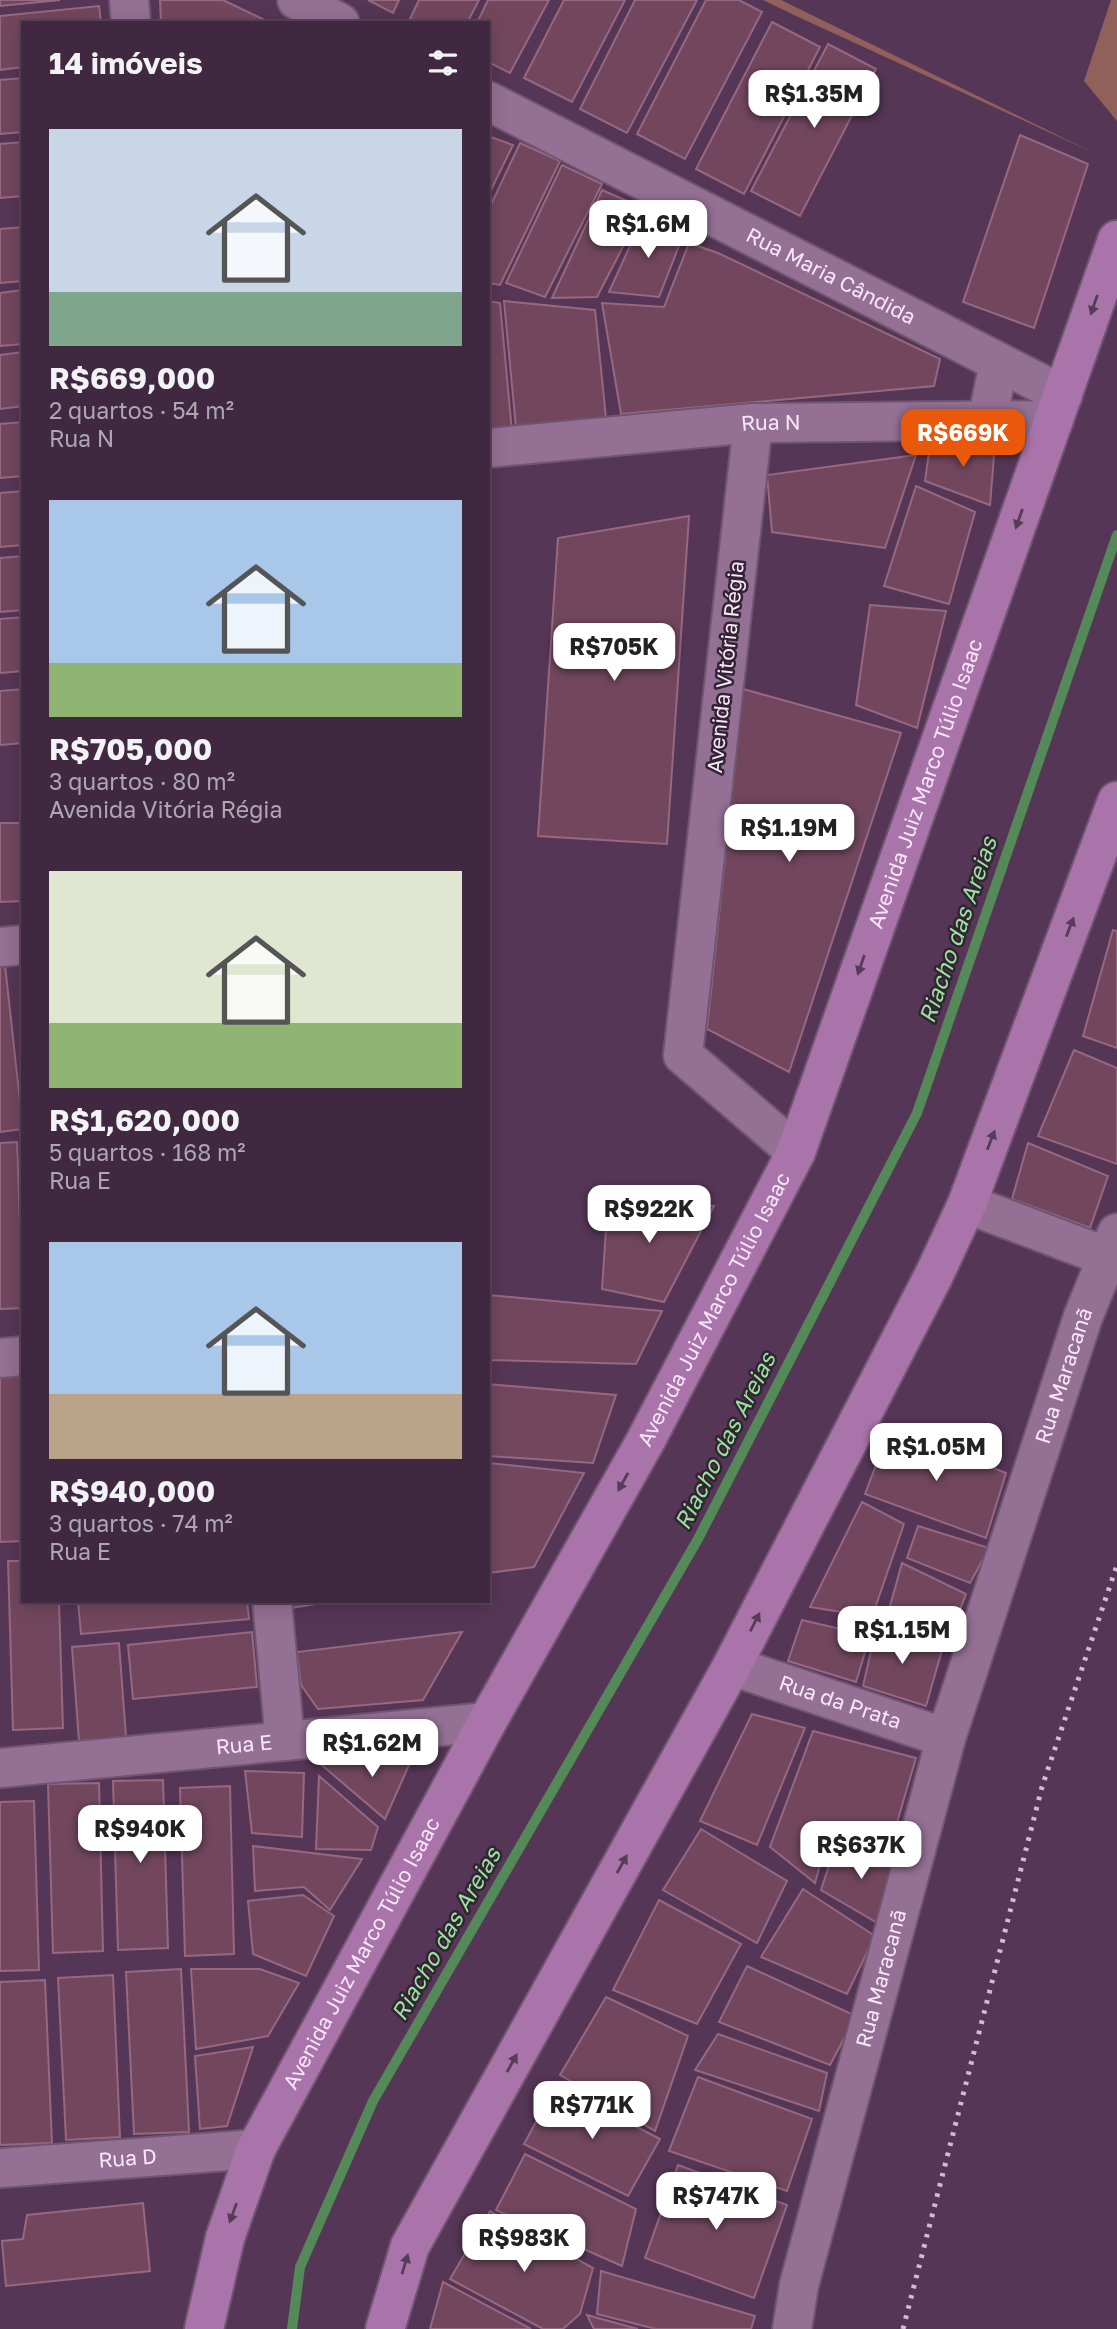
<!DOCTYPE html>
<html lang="pt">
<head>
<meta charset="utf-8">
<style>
  :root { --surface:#402840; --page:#473047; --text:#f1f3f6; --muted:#aea6b1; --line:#594459; --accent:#ea580c }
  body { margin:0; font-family:"Golos Text",sans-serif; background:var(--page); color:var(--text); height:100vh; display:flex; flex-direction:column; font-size:26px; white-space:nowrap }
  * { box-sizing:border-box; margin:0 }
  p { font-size:23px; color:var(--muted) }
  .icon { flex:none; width:38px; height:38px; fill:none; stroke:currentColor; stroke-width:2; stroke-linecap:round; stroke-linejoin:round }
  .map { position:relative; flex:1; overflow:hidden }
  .drawer { position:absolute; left:21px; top:21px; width:469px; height:1582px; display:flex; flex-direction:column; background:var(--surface); border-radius:0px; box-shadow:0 4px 18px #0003,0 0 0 2px var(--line) }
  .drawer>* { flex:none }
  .price { position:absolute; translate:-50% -60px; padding:0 16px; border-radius:14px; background:#fff; color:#222; font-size:23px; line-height:46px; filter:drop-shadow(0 2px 4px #0008) }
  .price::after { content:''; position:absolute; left:50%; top:42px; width:21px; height:16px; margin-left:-10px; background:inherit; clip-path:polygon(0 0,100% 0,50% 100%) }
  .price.current { background:var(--accent); color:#fff }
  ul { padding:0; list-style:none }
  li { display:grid; align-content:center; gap:14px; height:371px; padding:0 28px }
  li span { display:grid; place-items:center; height:217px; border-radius:0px; color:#555 }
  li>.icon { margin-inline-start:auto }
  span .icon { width:126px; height:126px; fill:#fffc; stroke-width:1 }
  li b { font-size:30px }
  h2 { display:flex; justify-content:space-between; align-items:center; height:84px; padding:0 28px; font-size:30px }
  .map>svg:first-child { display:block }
  .green { fill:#91605b }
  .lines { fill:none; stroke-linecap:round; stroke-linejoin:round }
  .stream { stroke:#548958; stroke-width:10 }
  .building { fill:#72475e; stroke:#966881; stroke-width:2 }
  .minor-casing { stroke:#705570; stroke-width:42 }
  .tertiary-casing { stroke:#705570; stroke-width:42 }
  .primary-casing { stroke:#705570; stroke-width:42 }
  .minor { stroke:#947094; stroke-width:38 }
  .tertiary { stroke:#947094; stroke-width:38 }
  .primary { stroke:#a974aa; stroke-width:38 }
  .rail { stroke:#d3bcd3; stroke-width:5; stroke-dasharray:3.5 7; stroke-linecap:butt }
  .oneway { fill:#563c57 }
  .labels { text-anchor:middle; stroke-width:5; stroke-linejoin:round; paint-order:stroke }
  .street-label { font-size:21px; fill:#fae6fa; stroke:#322433 }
  .water-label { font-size:23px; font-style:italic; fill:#97e39c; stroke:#322433 }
</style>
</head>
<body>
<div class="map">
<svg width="1117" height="2329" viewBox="0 0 1117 2329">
  <rect width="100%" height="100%" fill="#563656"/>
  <path class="green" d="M763 0H781L1094 153 794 15Z
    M1111 0H1117V121L1084 81Z"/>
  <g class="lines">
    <path class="stream" d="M292 2329 300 2267 373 2101 698 1539 917 1113 1117 535"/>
  </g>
  <path class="building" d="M0 0H60L0 6Z
    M160 0H223L271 23H161Z
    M368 0H399L393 13Z
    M419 0H479L467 23H408Z
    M488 0H549L510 73 488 62V23H477Z
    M564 0H625L572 102 524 78Z
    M635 0H697L627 133 580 109Z
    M706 0H739L762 12 685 159 637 134Z
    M99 6 101 23H23V67L0 70V16Z
    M772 22 820 47 744 194 696 169Z
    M828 44 876 69 800 216 751 191Z
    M23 78V132L0 134V80Z
    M1020 135 1088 164 1034 328 963 302Z
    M488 136 513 145 488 196Z
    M23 142V196L0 198V144Z
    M520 143 560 161 500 285 488 283V211Z
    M562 165 602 184 545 297 506 283Z
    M602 190 643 208 597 297 552 298Z
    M644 215 684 233 659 297 609 292Z
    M23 227V281L0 283V229Z
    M689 243 718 253 940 359 934 386 621 414 602 303 664 307Z
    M23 290V344L0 346V293Z
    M488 301 500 303 512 432 488 433Z
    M504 301 595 310 606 418 516 428Z
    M23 352V406L0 409V355Z
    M23 422V476L0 478V424Z
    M995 443 990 505 925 481 930 445Z
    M916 455 885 548 772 532 767 475Z
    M916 486 975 512 949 604 884 586Z
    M23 491V545L0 547V493Z
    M689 516 667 844 538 836 558 538Z
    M23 556V610L0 612V558Z
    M870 605 946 611 917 728 856 705Z
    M23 617V671L0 673V619Z
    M23 689V743L0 745V691Z
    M743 689 901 733 789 1072 707 1029Z
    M0 823H23V901L0 902Z
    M1113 930 1117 931V1048L1083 1036Z
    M5 965 23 1129 0 1132V966Z
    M1074 1050 1117 1068V1164L1038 1136Z
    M17 1142 23 1308 0 1309V1143Z
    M1028 1143 1108 1176 1090 1228 1012 1199Z
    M608 1199 714 1206 664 1302 602 1289Z
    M488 1295 662 1311 636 1364 488 1360Z
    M0 1375H23V1541L0 1542Z
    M488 1384 616 1395 593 1463 488 1456Z
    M891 1426 1006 1473 986 1538 865 1494Z
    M488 1463 584 1473 534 1567 488 1573Z
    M862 1502 904 1524 872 1617 810 1607Z
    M918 1526 989 1548 970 1583 907 1558Z
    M8 1561H23V1601H59L63 1728 13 1730Z
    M902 1563 966 1594 947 1642 887 1617Z
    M78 1601H247L249 1619 81 1634Z
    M284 1601H334L285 1609Z
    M802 1620 870 1636 856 1682 788 1661Z
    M877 1625 942 1650 926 1706 863 1686Z
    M252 1632 257 1687 133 1699 128 1645Z
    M462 1632 423 1700 318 1709 301 1685 297 1652Z
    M119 1643 126 1737 79 1741 72 1647Z
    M752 1714 805 1728 757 1845 700 1821Z
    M813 1731 916 1758 888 1853 830 1829 815 1883 770 1847Z
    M413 1756 385 1819 317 1761Z
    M245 1771 304 1773 302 1837 252 1833Z
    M319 1776 378 1827 371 1850 316 1849Z
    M163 1780 168 1948 118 1950 113 1781Z
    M99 1783 103 1951 53 1953 48 1784Z
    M230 1786 234 1954 185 1956 180 1788Z
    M34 1801 39 1970 0 1971V1802Z
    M701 1829 787 1881 757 1943 663 1890Z
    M837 1841 900 1868 881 1925 821 1890Z
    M253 1846 362 1859 330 1910 304 1887 255 1891Z
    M803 1889 875 1936 847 1994 761 1957Z
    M303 1895 334 1916 306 1976 253 1954 248 1901Z
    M659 1900 741 1944 697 2024 613 1990Z
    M747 1966 856 2016 830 2065 719 2022Z
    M181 1969 189 2132 134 2134 126 1972Z
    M191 1969H260L299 1983 268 2036 196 2049Z
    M113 1975 120 2137 66 2140 58 1978Z
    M45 1980 52 2143 0 2145V1982Z
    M606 1997 688 2036 655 2131 560 2075Z
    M718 2034 827 2073 819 2111 695 2070Z
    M253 2047 227 2126 200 2129 195 2056Z
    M698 2077 812 2119 787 2191 669 2151Z
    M556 2085 660 2139 628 2196 524 2144Z
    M525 2154 636 2209 622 2266 496 2210Z
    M678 2165 787 2205 754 2298 645 2258Z
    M143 2203 150 2271 6 2286 2 2241 23 2239 27 2215Z
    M490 2211 593 2268 580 2314 563 2329H543L450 2279Z
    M601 2271 755 2316 751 2329H656L597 2314Z
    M443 2282 531 2329H430Z
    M587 2315 638 2329H594Z"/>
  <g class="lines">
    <g class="minor-casing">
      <g id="minor">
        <path d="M129 0 131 23"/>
        <path d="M987 421 999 363"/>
        <path d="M753 423 683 1055 796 1152"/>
        <path id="s1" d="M488 448 753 423 1054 420"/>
        <path d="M0 947 23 945"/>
        <path d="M967 1204 1107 1257"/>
        <path d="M0 1358 23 1356"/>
        <path d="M272 1601 285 1741"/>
        <path id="s2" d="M732 1666 946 1738"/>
        <path id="s3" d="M0 1768 487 1722"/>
        <path id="s4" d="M0 2168 256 2149"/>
        <path id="s5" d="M792 2329 799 2285 946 1738 1083 1317 1117 1233"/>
      </g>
    </g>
    <g class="tertiary-casing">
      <g id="tertiary">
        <path d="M297 0 340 23"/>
        <path id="s6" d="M488 101 1063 395"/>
      </g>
    </g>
    <g class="primary-casing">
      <g id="primary">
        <path id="s7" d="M204 2329 225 2238 256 2149 487 1722 646 1440 796 1152 1117 240"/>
        <path d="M385 2329 410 2246 732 1666 934 1275 967 1204 1117 801"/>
      </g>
    </g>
    <use href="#minor" class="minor"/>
    <use href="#tertiary" class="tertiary"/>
    <use href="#primary" class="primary"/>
    <path class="rail" d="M903 2329 1042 1787 1117 1565"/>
  </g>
  <defs><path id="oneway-solid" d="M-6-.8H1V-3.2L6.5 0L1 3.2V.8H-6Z" transform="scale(1.75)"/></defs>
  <g class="oneway">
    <use href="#oneway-solid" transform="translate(1094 305) rotate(109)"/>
    <use href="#oneway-solid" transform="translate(1019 519) rotate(109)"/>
    <use href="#oneway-solid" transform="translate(1070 927) rotate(-69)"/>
    <use href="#oneway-solid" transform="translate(861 965) rotate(109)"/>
    <use href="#oneway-solid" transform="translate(991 1140) rotate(-69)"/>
    <use href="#oneway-solid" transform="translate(623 1482) rotate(119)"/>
    <use href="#oneway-solid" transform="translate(755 1622) rotate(-63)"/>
    <use href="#oneway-solid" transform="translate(622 1864) rotate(-61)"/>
    <use href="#oneway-solid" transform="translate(512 2063) rotate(-61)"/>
    <use href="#oneway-solid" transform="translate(233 2213) rotate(110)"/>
    <use href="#oneway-solid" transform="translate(405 2264) rotate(-73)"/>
  </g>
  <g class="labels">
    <g class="street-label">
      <text dy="7" stroke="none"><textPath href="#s6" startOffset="385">Rua Maria Cândida</textPath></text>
      <text dy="7" stroke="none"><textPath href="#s1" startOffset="284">Rua N</textPath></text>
      <text transform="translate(726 667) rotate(-84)" y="7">Avenida Vitória Régia</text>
      <text dy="7" stroke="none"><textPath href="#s7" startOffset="1712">Avenida Juiz Marco Túlio Isaac</textPath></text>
      <text dy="7" stroke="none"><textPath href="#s7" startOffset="1144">Avenida Juiz Marco Túlio Isaac</textPath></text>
      <text dy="7" stroke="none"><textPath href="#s5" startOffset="992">Rua Maracanã</textPath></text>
      <text dy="7" stroke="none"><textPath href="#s2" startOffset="114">Rua da Prata</textPath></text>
      <text dy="7" stroke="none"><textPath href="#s3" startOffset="245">Rua E</textPath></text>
      <text dy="7" stroke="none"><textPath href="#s7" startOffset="410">Avenida Juiz Marco Túlio Isaac</textPath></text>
      <text dy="7" stroke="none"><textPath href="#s5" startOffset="362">Rua Maracanã</textPath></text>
      <text dy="7" stroke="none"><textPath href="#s4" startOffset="128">Rua D</textPath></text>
    </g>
    <g class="water-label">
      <text transform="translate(958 930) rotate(-71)" y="8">Riacho das Areias</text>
      <text transform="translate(725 1441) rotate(-63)" y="8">Riacho das Areias</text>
      <text transform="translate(446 1934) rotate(-60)" y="8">Riacho das Areias</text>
    </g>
  </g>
</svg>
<b class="price" style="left:814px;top:130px">R$1.35M</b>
<b class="price" style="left:648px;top:260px">R$1.6M</b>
<b class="price current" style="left:963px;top:469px">R$669K</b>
<b class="price" style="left:614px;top:683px">R$705K</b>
<b class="price" style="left:789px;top:864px">R$1.19M</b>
<b class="price" style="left:649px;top:1245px">R$922K</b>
<b class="price" style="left:936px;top:1483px">R$1.05M</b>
<b class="price" style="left:902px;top:1666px">R$1.15M</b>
<b class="price" style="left:372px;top:1779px">R$1.62M</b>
<b class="price" style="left:140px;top:1865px">R$940K</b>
<b class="price" style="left:861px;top:1881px">R$637K</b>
<b class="price" style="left:592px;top:2141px">R$771K</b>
<b class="price" style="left:716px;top:2232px">R$747K</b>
<b class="price" style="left:524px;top:2274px">R$983K</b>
<section class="drawer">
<h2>14 imóveis<svg class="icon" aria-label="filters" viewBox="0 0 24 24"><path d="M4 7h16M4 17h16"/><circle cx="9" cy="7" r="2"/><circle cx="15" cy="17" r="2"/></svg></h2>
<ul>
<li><span style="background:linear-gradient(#c9d6e8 75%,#7fa58c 0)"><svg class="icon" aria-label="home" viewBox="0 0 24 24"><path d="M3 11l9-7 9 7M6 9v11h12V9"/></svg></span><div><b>R$669,000</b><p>2 quartos · 54 m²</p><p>Rua N</p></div></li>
<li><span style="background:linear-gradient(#a9c7e8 75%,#8fb573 0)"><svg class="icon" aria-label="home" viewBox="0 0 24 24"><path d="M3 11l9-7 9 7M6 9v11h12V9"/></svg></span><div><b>R$705,000</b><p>3 quartos · 80 m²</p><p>Avenida Vitória Régia</p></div></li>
<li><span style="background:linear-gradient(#dfe7d0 70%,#8fb573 0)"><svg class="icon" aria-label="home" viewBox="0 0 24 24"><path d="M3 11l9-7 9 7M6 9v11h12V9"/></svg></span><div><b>R$1,620,000</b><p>5 quartos · 168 m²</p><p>Rua E</p></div></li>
<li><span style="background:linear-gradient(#a9c7e8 70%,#b9a48a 0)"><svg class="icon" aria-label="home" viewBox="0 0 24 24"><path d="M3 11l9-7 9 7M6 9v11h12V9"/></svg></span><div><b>R$940,000</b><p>3 quartos · 74 m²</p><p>Rua E</p></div></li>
</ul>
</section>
</div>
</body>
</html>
